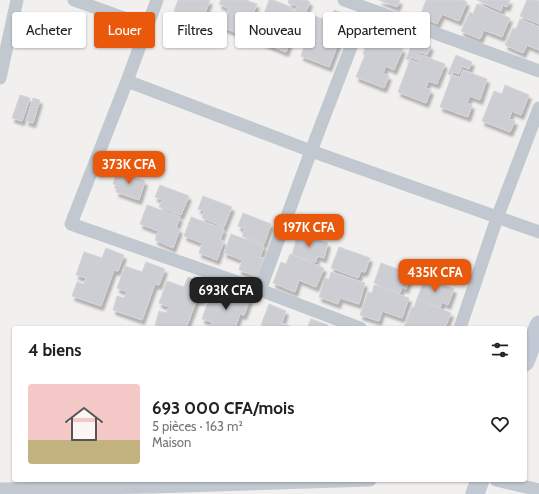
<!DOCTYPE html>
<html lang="fr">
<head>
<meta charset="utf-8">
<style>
  :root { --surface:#fff; --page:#f6f6f6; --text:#222; --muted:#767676; --accent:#ea580c }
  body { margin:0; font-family:Cabin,sans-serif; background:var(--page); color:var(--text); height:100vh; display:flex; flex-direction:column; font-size:15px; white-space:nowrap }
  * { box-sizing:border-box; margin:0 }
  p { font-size:13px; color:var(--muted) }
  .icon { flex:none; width:22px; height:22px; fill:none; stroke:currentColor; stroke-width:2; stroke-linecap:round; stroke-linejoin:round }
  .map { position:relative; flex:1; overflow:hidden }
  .drawer { position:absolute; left:12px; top:326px; width:515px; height:156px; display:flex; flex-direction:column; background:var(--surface); border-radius:4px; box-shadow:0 1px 3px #0004 }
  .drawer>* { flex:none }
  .hud { position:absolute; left:12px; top:12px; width:515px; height:36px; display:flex; gap:8px }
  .price { position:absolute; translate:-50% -34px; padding:0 9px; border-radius:8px; background:var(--accent); color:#fff; font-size:13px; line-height:26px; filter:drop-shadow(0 1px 2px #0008) }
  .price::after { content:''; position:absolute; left:50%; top:24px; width:12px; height:9px; margin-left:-6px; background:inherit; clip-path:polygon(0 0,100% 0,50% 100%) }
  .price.active { background:#222; color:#fff }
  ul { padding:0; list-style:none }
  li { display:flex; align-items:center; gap:12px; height:100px; padding:0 16px }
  li span { display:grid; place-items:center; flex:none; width:112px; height:80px; border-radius:4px; color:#555 }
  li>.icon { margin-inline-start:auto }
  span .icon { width:48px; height:48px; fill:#fffc; stroke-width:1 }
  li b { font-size:17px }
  h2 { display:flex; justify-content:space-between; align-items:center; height:48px; padding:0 16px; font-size:17px }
  .tag { padding:0 14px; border-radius:4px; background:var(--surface); box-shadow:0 1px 3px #0004; font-size:14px; line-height:36px }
  .tag.active { background:var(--accent); color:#fff }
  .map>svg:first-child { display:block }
  .building { fill:#ccced4; stroke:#d4d5da; filter:url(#shadow) }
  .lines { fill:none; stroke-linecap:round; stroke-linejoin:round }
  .minor { stroke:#c1c8d0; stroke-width:13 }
  .secondary { stroke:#c1c9d5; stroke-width:19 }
</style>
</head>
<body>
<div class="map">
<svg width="539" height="494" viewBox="0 0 539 494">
  <defs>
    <filter id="shadow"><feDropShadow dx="2.5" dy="4.5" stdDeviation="1" flood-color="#0004"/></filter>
  </defs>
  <rect width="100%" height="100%" fill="#f2f0ef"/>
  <path class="building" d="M178 0H210L202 21 174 11Z
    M221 0H248V1L257 4 244 36 217 25 221 15 226 17 229 9 219 4Z
    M269 0H273L293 8 290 17 299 20 286 52 259 41 263 30 268 32 272 24 262 20Z
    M289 0H307L310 2 302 21 300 20 302 17 294 14 297 6 288 3Z
    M379 0H400L397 7Z
    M426 0H463L467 2 459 21 442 14 437 24 420 16Z
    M477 0H510L507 7 503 5 501 11Z
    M527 0H536L539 1V24L520 16Z
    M477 4 510 18 502 37 484 30 480 39 461 31 470 12 473 14Z
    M334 10 352 16 344 37 342 36 343 32 336 29 339 22 330 19Z
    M312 15 336 24 332 33 341 36 329 67 301 56 305 44 311 47 314 39 304 35Z
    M520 19 539 27V50L527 45 523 53 505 45 513 28 516 29Z
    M371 24 388 31 385 39 378 36 376 39 379 40 376 45 368 42 367 45 363 43Z
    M380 39 403 49 394 70 386 66 383 73 389 76 384 88 356 77 365 55 363 54 366 45 376 49Z
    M414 40 431 46 427 55 420 52 417 60 411 57 409 60 406 59Z
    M421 55 445 64 437 84 428 81 426 88 431 90 426 103 398 92 410 60 418 63Z
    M456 55 472 62 469 69 462 66 459 74 453 72 451 75 448 74Z
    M463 70 487 79 480 100 470 96 467 103 472 105 468 117 440 107 452 75 460 78Z
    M505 85 529 95 521 115 512 111 509 119 515 121 510 132 482 121 494 91 502 94Z
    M20 95 30 98 22 121 12 118Z
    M33 98 40 100 33 123 26 121Z
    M117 171 145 181 139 200 116 192 118 186 113 184Z
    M160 185 189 196 181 215 159 207 162 200 155 197Z
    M203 196 232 207 224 227 202 218 204 211 198 209Z
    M147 205 180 217 176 228 180 229 173 248 155 240 158 231 140 224Z
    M243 213 271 224 264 244 242 236 245 229 238 226Z
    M191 217 224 229 220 240 224 241 217 260 199 253 202 243 184 236Z
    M298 233 328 243 324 258 317 256 316 262 292 255Z
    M231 234 264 246 260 257 264 258 257 277 239 270 242 260 224 253Z
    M339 247 370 258 365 272 361 271 358 278 331 268Z
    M106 248 124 255 118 271 114 270 101 306 72 296 77 282 84 284 86 278 76 275 84 252 102 258Z
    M290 254 324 268 316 287 299 280 295 292 273 283 281 262 286 264Z
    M146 262 165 269 159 285 155 284 142 320 113 310 117 296 124 298 127 292 117 288 125 266 142 272Z
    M381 263 411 274 406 289 402 287 400 293 374 283Z
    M331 272 365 283 359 304 340 298 338 304 319 297 325 278 329 279Z
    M188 277 207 284 201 300 197 299 186 328H164L155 325 159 311 166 313 169 307 159 303 167 281 184 287Z
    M425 278 454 289 448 305 442 302 440 308 417 299Z
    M374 285 409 298 402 318 382 311 379 321 360 315 368 292 372 293Z
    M231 292 250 299 244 315 240 314 235 328H210L212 322 202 319 210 296 228 302Z
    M417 299 451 313 445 328H432L426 326 425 328H406L404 327 412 307 414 308Z
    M269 304 286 311 282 323 296 328H265L266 327 261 325Z
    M311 319 328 325 327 328H307Z"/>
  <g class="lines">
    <path class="minor" d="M74 0 127 19
      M157 0 127 81 71 224 260 290 360 328
      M344 0 539 71
      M0 78 17 0
      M127 81 311 151 539 232
      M260 290 311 151 366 8
      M460 328 497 218 539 108
      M496 480 539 490
      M0 489 151 487 370 480"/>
    <path class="secondary" d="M525 362 539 325
      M475 494 480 480"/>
  </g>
</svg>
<b class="price" style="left:129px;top:185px">373K CFA</b>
<b class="price" style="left:309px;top:248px">197K CFA</b>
<b class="price" style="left:435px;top:293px">435K CFA</b>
<b class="price active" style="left:226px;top:311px">693K CFA</b>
<div class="hud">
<a class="tag">Acheter</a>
<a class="tag active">Louer</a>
<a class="tag">Filtres</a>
<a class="tag">Nouveau</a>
<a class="tag">Appartement</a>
</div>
<section class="drawer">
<h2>4 biens<svg class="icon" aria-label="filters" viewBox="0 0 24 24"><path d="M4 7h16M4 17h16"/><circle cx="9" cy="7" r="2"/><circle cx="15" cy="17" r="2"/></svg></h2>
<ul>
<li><span style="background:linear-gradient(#f6c9c9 70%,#c2b280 0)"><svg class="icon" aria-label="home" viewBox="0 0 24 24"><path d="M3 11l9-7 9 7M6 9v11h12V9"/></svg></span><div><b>693 000 CFA/mois</b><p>5 pièces · 163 m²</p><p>Maison</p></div><svg class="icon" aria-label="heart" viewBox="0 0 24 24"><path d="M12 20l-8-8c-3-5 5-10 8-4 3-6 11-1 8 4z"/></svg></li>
</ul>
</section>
</div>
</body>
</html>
